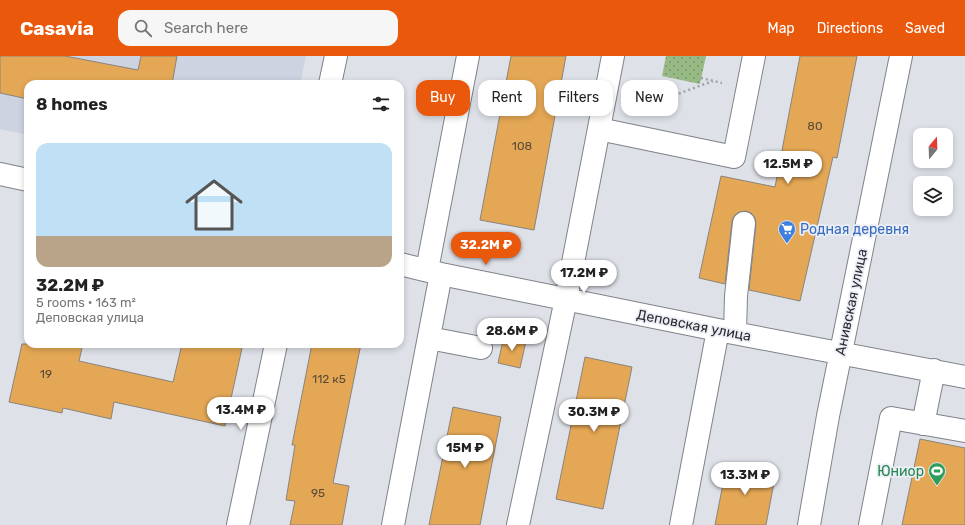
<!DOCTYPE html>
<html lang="en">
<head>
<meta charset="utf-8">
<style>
  :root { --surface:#fff; --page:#f6f6f6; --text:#222; --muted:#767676; --line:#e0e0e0; --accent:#ea580c }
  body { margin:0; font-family:Rubik,sans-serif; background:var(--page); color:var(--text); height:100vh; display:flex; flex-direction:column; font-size:15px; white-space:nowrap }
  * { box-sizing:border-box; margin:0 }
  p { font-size:13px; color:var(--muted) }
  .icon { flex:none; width:22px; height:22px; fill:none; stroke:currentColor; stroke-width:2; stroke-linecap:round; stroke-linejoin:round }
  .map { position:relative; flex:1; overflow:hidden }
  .panel { position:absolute; left:24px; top:24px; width:380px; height:268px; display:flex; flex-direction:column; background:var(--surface); border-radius:12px; box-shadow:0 2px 6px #0003 }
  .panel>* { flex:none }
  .guide { position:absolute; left:416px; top:24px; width:380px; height:36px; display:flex; gap:8px }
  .needle { width:26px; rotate:19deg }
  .fabs { position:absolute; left:913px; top:72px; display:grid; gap:8px }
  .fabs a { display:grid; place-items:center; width:40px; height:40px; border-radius:8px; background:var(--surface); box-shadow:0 2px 6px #0003; font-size:20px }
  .price { position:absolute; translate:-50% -34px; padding:0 9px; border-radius:14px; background:#fff; color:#222; font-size:13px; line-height:26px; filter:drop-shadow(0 1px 2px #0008) }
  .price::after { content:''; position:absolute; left:50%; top:24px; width:12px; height:9px; margin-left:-6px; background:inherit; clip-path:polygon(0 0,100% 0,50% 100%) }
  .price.selected { background:var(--accent); color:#fff }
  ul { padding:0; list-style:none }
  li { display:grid; align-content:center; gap:8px; height:212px; padding:0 12px }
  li+li { border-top:1px solid var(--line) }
  li span { display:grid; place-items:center; height:124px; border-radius:12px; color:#555 }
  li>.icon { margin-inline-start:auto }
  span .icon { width:72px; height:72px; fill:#fffc; stroke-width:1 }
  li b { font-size:17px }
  h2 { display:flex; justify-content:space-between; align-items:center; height:48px; padding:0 12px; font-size:17px }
  .tag { padding:0 14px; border-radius:12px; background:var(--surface); box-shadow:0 2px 6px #0003; font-size:14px; line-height:36px }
  .tag.selected { background:var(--accent); color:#fff }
  header { display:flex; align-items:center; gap:24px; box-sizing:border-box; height:56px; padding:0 20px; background:var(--accent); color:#fff }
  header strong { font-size:19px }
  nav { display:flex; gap:22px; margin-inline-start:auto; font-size:14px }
  .search { width:280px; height:36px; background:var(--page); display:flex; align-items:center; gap:10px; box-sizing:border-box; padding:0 14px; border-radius:12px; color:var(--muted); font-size:15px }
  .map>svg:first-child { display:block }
  .built { fill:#cdd3e1 }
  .park { fill:url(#park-dots) }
  .building { fill:#e4a755; stroke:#89847e }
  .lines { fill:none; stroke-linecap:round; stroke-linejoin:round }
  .minor-casing { stroke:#7f8288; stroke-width:24 }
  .path { stroke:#a1a3a9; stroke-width:2.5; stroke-dasharray:2 3; stroke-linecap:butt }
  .minor { stroke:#fff; stroke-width:22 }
  .labels { text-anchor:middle; stroke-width:3.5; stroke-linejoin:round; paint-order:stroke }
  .number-label { font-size:12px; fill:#594b38 }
  .shop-label { font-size:14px; fill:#366cbe; stroke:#ebeef6; text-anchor:start }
  .street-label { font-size:14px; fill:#2b2c2f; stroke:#ebeef6 }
  .leisure-label { font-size:14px; fill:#27864d; stroke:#ebeef6; text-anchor:end }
</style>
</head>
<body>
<header>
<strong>Casavia</strong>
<div class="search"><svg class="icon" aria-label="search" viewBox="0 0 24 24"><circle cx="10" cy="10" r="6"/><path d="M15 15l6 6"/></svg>Search here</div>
<nav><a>Map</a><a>Directions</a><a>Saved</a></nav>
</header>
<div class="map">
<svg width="965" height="469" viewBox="0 0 965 469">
  <defs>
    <pattern id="park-dots" width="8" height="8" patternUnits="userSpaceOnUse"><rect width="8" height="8" fill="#97ba85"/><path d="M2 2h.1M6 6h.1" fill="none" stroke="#7b976d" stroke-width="1.8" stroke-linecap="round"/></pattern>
  </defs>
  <rect width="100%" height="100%" fill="#dee1e8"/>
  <path class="built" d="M0 0H306L300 28H28V79L0 73Z"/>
  <path class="park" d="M666 0H706L700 28 662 20Z"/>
  <path class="building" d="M0 0H65L138 14 141 0H177L172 28H28V43L0 37Z
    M511 0H566L534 174 480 164Z
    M800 0H857L837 102 833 101 800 245 749 234 756 168 755 162 751 157 746 155 739 156 734 160 732 165 725 228 699 222 721 120 775 131Z
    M504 280 526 285 520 312 498 307Z
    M22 288H83L79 305 173 326 182 288H225L242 292 225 370 114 346 111 363 63 352 62 357 9 346Z
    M312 288H361L333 427 349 430 342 469H290L295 445 286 444 295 389H292Z
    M585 301 632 311 603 453 556 443Z
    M453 351 501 361 480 469H429Z
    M920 383 965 392V469H902Z
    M727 407 776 416 766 469H715Z"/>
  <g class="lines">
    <g class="minor-casing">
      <path id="minor" d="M330 28 336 0
        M599 73 734 101 754 0
        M0 118 28 124
        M400 208 441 218 718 274 965 321
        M427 214 468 0
        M735 277 736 240 744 167
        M429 282 481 292
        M923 368 934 314
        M238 469 276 288
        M393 469 441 218
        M518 469 566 243 613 0
        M681 469 718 274
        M809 469 828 360 901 0
        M870 469 891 362 965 375"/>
    </g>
    <path class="path" d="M701 22 722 27
      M631 47 648 49 713 25"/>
    <use href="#minor" class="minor"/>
  </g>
  <defs>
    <g id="supermarket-pin" transform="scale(0.9)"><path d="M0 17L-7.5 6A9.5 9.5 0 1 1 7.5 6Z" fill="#3f7fe0" stroke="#ebeef6"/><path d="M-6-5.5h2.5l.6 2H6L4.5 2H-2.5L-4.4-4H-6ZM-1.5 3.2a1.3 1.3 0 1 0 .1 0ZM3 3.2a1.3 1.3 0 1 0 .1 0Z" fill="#fff"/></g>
    <g id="stadium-pin" transform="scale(0.9)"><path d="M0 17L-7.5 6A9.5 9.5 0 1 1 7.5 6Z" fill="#2e9e5b" stroke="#ebeef6"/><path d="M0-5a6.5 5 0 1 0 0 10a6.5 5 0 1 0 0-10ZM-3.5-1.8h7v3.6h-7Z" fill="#fff"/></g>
  </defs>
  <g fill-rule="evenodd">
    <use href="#supermarket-pin" x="787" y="173"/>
    <use href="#stadium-pin" x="937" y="415"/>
  </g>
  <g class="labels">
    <g class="number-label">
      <text x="815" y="74">80</text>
      <text x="522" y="94">108</text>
      <text x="46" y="322">19</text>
      <text x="329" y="327">112 к5</text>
      <text x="318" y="441">95</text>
    </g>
    <g class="shop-label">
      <text x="800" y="178">Родная деревня</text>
    </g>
    <g class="street-label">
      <text transform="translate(851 246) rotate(-78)" y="5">Анивская улица</text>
      <text transform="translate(694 269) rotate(11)" y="5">Деповская улица</text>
    </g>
    <g class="leisure-label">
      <text x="924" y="420">Юниор</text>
    </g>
  </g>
</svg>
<div class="fabs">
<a><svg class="needle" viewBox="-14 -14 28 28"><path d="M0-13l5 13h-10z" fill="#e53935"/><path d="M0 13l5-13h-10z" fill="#767676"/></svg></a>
<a><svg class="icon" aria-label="layers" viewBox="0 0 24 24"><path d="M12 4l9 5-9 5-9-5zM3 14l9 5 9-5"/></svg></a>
</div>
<b class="price" style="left:788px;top:129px">12.5M ₽</b>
<b class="price selected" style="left:486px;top:210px">32.2M ₽</b>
<b class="price" style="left:584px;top:238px">17.2M ₽</b>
<b class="price" style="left:512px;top:296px">28.6M ₽</b>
<b class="price" style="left:241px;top:375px">13.4M ₽</b>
<b class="price" style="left:594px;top:377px">30.3M ₽</b>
<b class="price" style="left:465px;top:413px">15M ₽</b>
<b class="price" style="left:745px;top:440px">13.3M ₽</b>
<div class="guide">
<a class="tag selected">Buy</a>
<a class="tag">Rent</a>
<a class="tag">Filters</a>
<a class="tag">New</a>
</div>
<section class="panel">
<h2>8 homes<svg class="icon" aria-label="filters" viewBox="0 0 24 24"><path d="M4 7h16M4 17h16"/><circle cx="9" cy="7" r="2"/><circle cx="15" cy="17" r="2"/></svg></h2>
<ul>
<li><span style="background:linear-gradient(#bfe0f5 75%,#b9a48a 0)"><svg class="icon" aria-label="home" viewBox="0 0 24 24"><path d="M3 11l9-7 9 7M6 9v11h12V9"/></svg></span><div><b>32.2M ₽</b><p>5 rooms · 163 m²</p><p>Деповская улица</p></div></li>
</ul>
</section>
</div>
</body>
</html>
